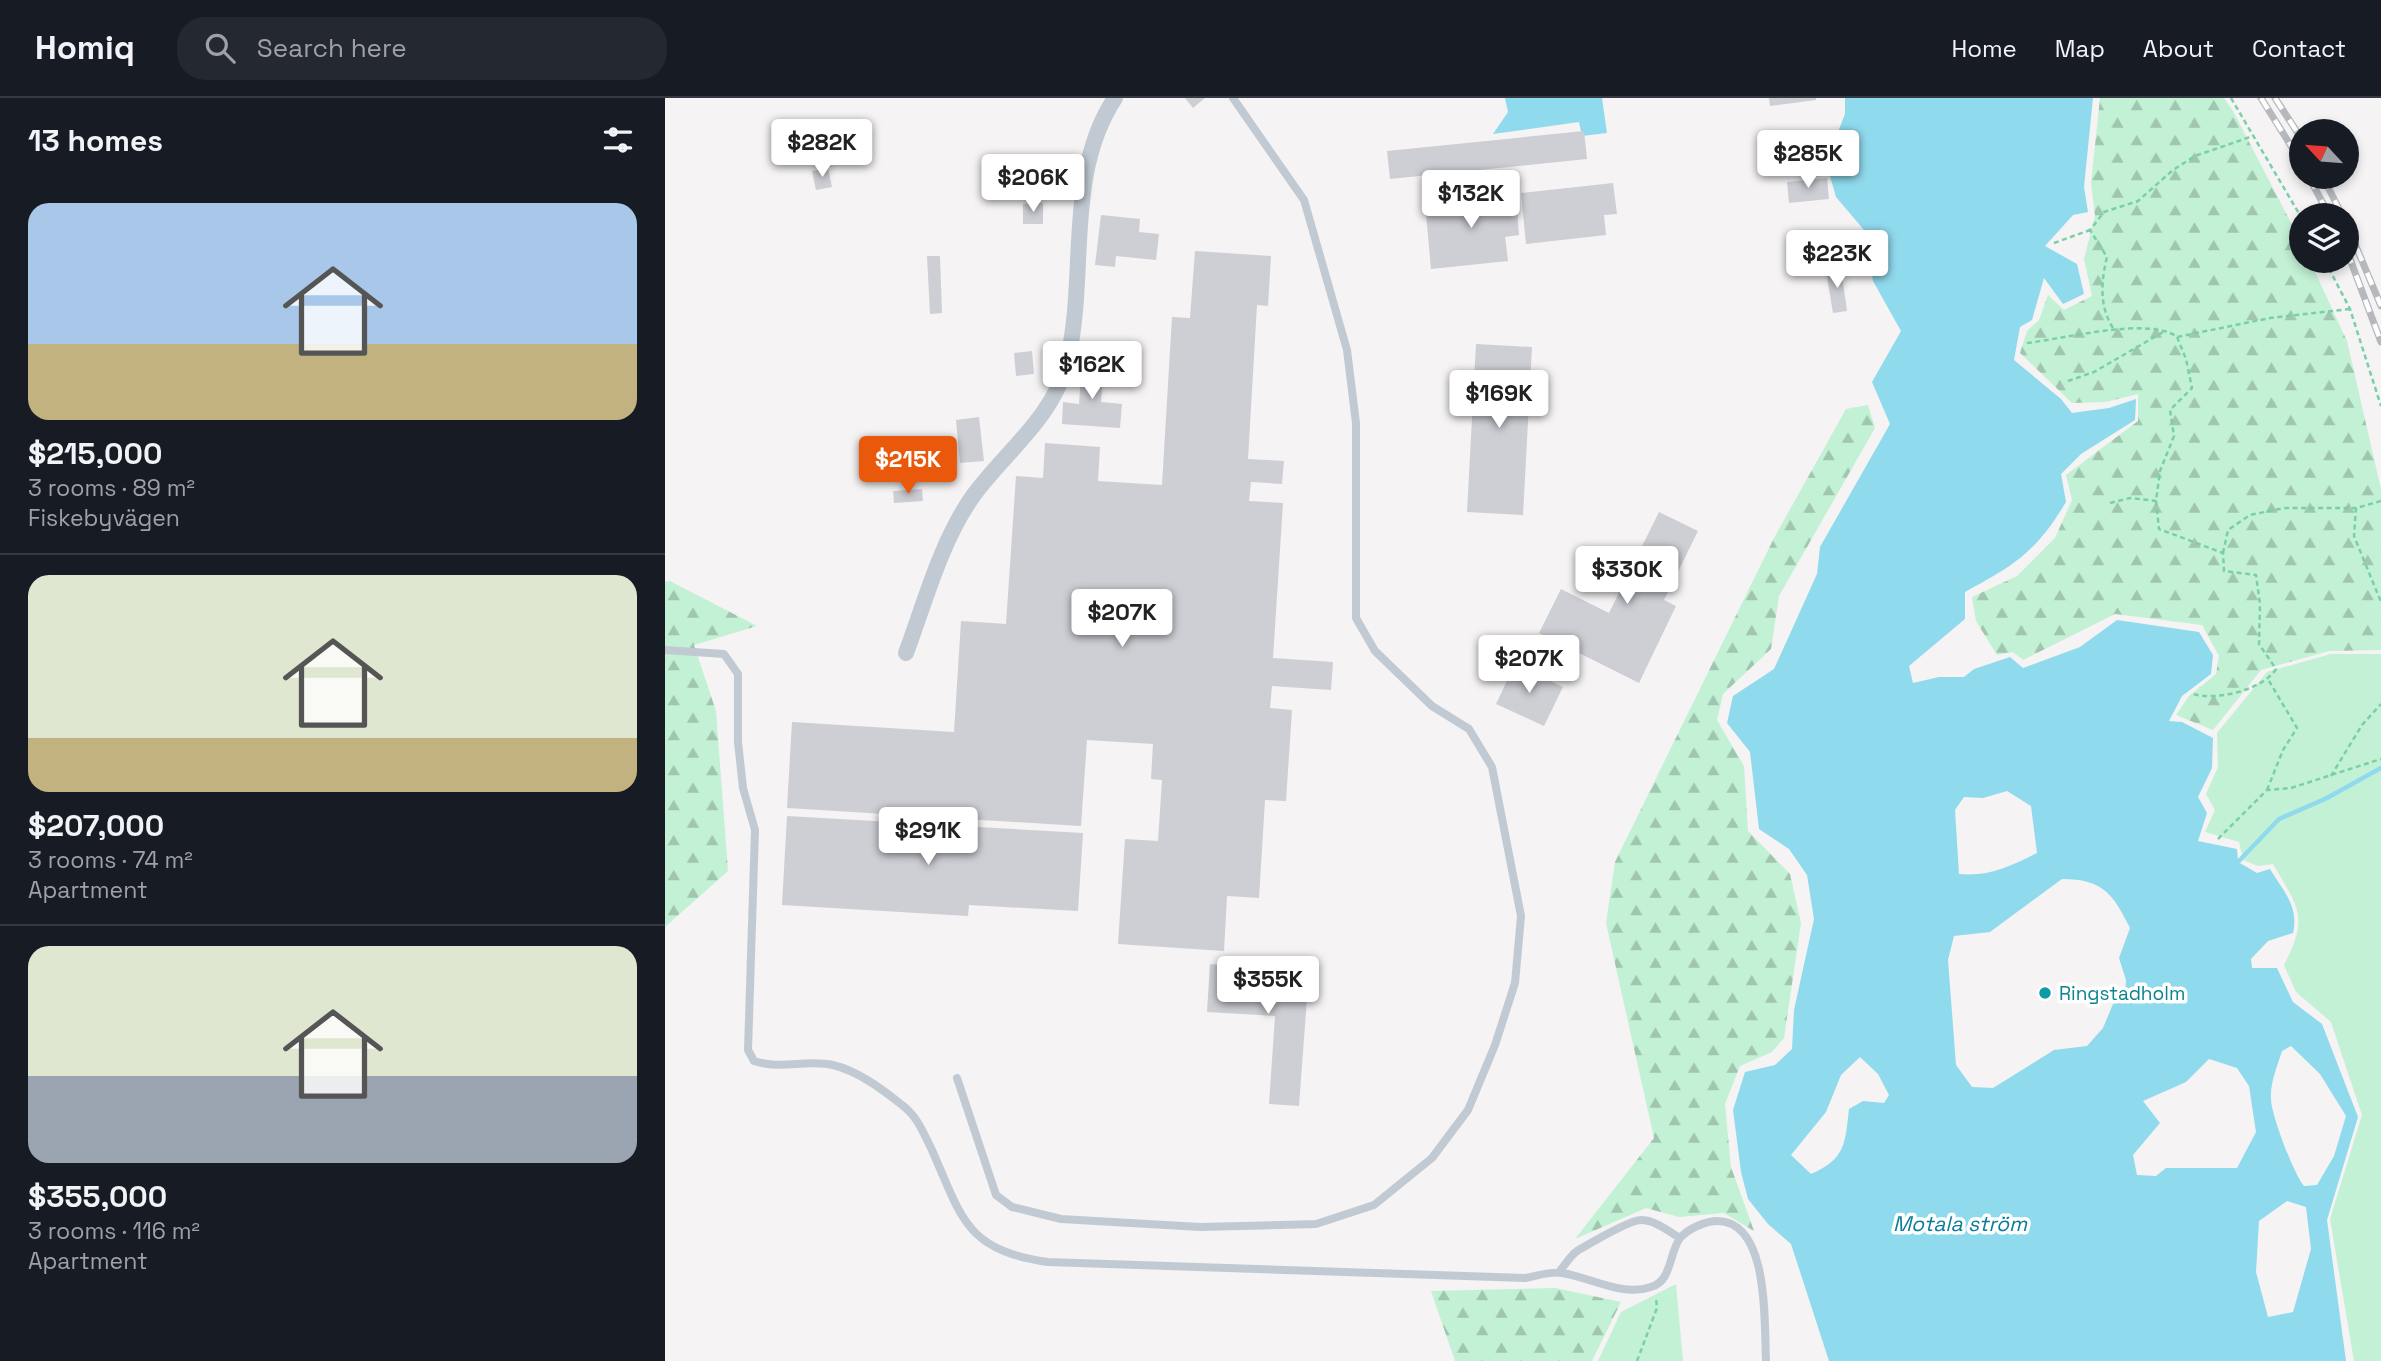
<!DOCTYPE html>
<html lang="en">
<head>
<meta charset="utf-8">
<style>
  :root { --surface:#171b24; --page:#242831; --text:#f1f3f6; --muted:#9ea1a6; --line:#363941; --accent:#ea580c }
  body { margin:0; font-family:"Space Grotesk",sans-serif; background:var(--page); color:var(--text); height:100vh; display:flex; flex-direction:column; font-size:26px; white-space:nowrap }
  * { box-sizing:border-box; margin:0 }
  p { font-size:23px; color:var(--muted) }
  .icon { flex:none; width:38px; height:38px; fill:none; stroke:currentColor; stroke-width:2; stroke-linecap:round; stroke-linejoin:round }
  .map { position:relative; flex:1; overflow:hidden }
  .details { display:flex; flex-direction:column; background:var(--surface); width:665px }
  .details>* { flex:none }
  .needle { width:46px; rotate:296deg }
  .buttons { position:absolute; left:1624px; top:21px; display:grid; gap:14px }
  .buttons a { display:grid; place-items:center; width:70px; height:70px; border-radius:50%; background:var(--surface); box-shadow:0 4px 10px #0003; font-size:35px }
  .price { position:absolute; translate:-50% -60px; padding:0 16px; border-radius:7px; background:#fff; color:#222; font-size:23px; line-height:46px; filter:drop-shadow(0 2px 4px #0008) }
  .price::after { content:''; position:absolute; left:50%; top:42px; width:21px; height:16px; margin-left:-10px; background:inherit; clip-path:polygon(0 0,100% 0,50% 100%) }
  .price.selected { background:var(--accent); color:#fff }
  ul { padding:0; list-style:none }
  li { display:grid; align-content:center; gap:14px; height:371px; padding:0 28px }
  li+li { border-top:2px solid var(--line) }
  li span { display:grid; place-items:center; height:217px; border-radius:21px; color:#555 }
  li>.icon { margin-inline-start:auto }
  span .icon { width:126px; height:126px; fill:#fffc; stroke-width:1 }
  li b { font-size:30px }
  h2 { display:flex; justify-content:space-between; align-items:center; height:84px; padding:0 28px; font-size:30px }
  header { display:flex; align-items:center; gap:42px; box-sizing:border-box; height:98px; padding:0 35px; background:var(--surface); border-bottom:2px solid var(--line) }
  header strong { font-size:33px }
  nav { display:flex; gap:38px; margin-inline-start:auto; font-size:24px }
  .search { width:490px; height:63px; background:var(--page); display:flex; align-items:center; gap:18px; box-sizing:border-box; padding:0 24px; border-radius:28px; color:var(--muted); font-size:26px }
  main { display:flex; flex:1; min-height:0 }
  .map>svg:first-child { display:block }
  .grass { fill:#c3f1d5 }
  .forest { fill:url(#forest-firs) }
  .water { fill:#90daee; fill-rule:evenodd }
  .lines { fill:none; stroke-linecap:round; stroke-linejoin:round }
  .stream { stroke:#90daee; stroke-width:4.5 }
  .building { fill:#cdcfd5 }
  .path { stroke:#7ad0a6; stroke-width:2.5; stroke-dasharray:5 3.5; stroke-linecap:butt }
  .lane { stroke:#c1cad2; stroke-width:8 }
  .street { stroke:#c1cad2; stroke-width:16 }
  .rail-casing { stroke:#b5b8bd; stroke-width:7 }
  .rail { stroke:#fff; stroke-width:4.5; stroke-dasharray:13; stroke-linecap:butt }
  .culture-dot { fill:#0f9aa8; stroke:#fff; stroke-width:2.5 }
  .labels { text-anchor:middle; stroke-width:7; stroke-linejoin:round; paint-order:stroke }
  .culture-label { font-size:19px; fill:#0d838f; stroke:#fff; text-anchor:start }
  .water-label { font-size:21px; font-style:italic; fill:#0c7c9b; stroke:#fff }
</style>
</head>
<body>
<header>
<strong>Homiq</strong>
<div class="search"><svg class="icon" aria-label="search" viewBox="0 0 24 24"><circle cx="10" cy="10" r="6"/><path d="M15 15l6 6"/></svg>Search here</div>
<nav><a>Home</a><a>Map</a><a>About</a><a>Contact</a></nav>
</header>
<main>
<section class="details">
<h2>13 homes<svg class="icon" aria-label="filters" viewBox="0 0 24 24"><path d="M4 7h16M4 17h16"/><circle cx="9" cy="7" r="2"/><circle cx="15" cy="17" r="2"/></svg></h2>
<ul>
<li><span style="background:linear-gradient(#a9c7e8 65%,#c2b280 0)"><svg class="icon" aria-label="home" viewBox="0 0 24 24"><path d="M3 11l9-7 9 7M6 9v11h12V9"/></svg></span><div><b>$215,000</b><p>3 rooms · 89 m²</p><p>Fiskebyvägen</p></div></li>
<li><span style="background:linear-gradient(#dfe7d0 75%,#c2b280 0)"><svg class="icon" aria-label="home" viewBox="0 0 24 24"><path d="M3 11l9-7 9 7M6 9v11h12V9"/></svg></span><div><b>$207,000</b><p>3 rooms · 74 m²</p><p>Apartment</p></div></li>
<li><span style="background:linear-gradient(#dfe7d0 60%,#9aa5b1 0)"><svg class="icon" aria-label="home" viewBox="0 0 24 24"><path d="M3 11l9-7 9 7M6 9v11h12V9"/></svg></span><div><b>$355,000</b><p>3 rooms · 116 m²</p><p>Apartment</p></div></li>
</ul>
</section>
<div class="map">
<svg width="1716" height="1263" viewBox="0 0 1716 1263">
  <defs>
    <pattern id="forest-firs" width="22" height="20" patternUnits="userSpaceOnUse" patternTransform="scale(1.75)"><rect width="22" height="20" fill="#c3f1d5"/><path d="M5 1l3.5 6h-7zM16 11l3.5 6h-7z" fill="#a0c6b0"/></pattern>
  </defs>
  <rect width="100%" height="100%" fill="#f5f3f3"/>
  <path class="grass" d="M1666 556H1716V1263H1689L1665 1121 1697 1017 1666 924 1631 894 1619 867C1644 818 1634 811 1608 766L1593 768 1578 762 1574 744 1540 734 1550 712 1541 696 1553 669 1552 635 1602 574Z
    M1011 1186 1018 1263H933L956 1214Z"/>
  <path class="forest" d="M1435 0H1559L1568 13 1636 144V163H1645L1682 243 1716 391V552L1664 553 1596 572 1548 632 1511 617 1524 598 1551 576 1554 558 1537 527 1450 516 1358 562 1348 554 1332 557 1311 523 1307 499 1352 478 1390 440 1407 402 1401 377 1473 323V296L1441 304 1407 305 1355 255 1362 233 1374 222 1383 197 1399 212 1427 198 1419 161 1430 118 1426 85Z
    M1203 307 1210 330 1114 498 1106 551 1058 596 1052 622 1079 668 1083 733 1125 776 1136 825 1119 940 1107 954 1075 968 1060 1006 1066 1069 1089 1133 1059 1115 1014 1119 981 1110 910 1141 989 1040 941 825 950 764 1109 440 1181 311Z
    M5 483 92 528 29 547 51 613 63 773 0 829V484Z
    M890 1190 956 1204 927 1263H790L766 1193Z"/>
  <path class="water" d="M840 0H937L942 35 917 38 914 24 828 36 843 14Z
    M1180 0H1428L1419 89 1423 114 1408 117 1380 148 1412 166 1419 196 1398 206 1379 180 1367 222 1355 229 1349 262 1396 301 1407 315 1444 310 1471 301 1470 322 1416 356 1396 376 1401 404C1371 454 1350 467 1300 494V521L1244 568 1248 585 1274 579H1299L1309 571 1345 559 1358 570 1415 549 1452 522 1534 534 1548 557 1546 576 1517 598 1504 623 1517 624 1548 640 1547 670 1533 699 1542 715 1533 743 1572 751 1573 764 1592 775 1605 771C1619 794 1634 808 1628 835L1603 843 1586 861 1587 870H1612L1628 904 1657 926 1693 1019 1662 1122 1681 1263H1164L1126 1146 1103 1126 1083 1101 1076 1074 1068 1012 1080 974 1110 967 1127 951 1129 912 1149 821 1142 777 1124 751 1094 731 1085 654 1062 625 1068 598 1109 571 1152 476 1155 449 1225 326 1207 284 1236 233 1208 183 1199 132 1171 99 1165 78 1167 49 1180 16ZM1342 693 1366 708 1372 755C1346 768 1324 779 1294 776L1290 712 1299 699 1318 700ZM1397 781C1438 781 1448 796 1465 830L1454 860 1461 882 1460 898 1448 906 1438 930 1422 948 1389 952 1328 990 1307 989 1291 967 1283 862 1289 838 1325 834ZM1626 948 1655 976 1681 1018 1669 1058 1652 1087 1639 1088C1629 1077 1606 1016 1606 1001 1605 985 1612 969 1617 953ZM1195 959 1213 976 1224 997 1219 1005 1198 1003 1184 1011C1180 1045 1181 1061 1146 1076L1126 1057 1161 1014 1176 977ZM1544 961 1572 970 1584 988 1591 1034 1572 1070H1501L1491 1078 1472 1077 1468 1057 1495 1025 1478 1003 1521 984ZM1622 1103 1641 1109 1646 1151 1628 1214 1603 1219 1591 1174 1594 1123Z"/>
  <g class="lines">
    <path class="stream" d="M1573 764 1614 721 1662 700 1716 670"/>
  </g>
  <path class="building" d="M520 0H540L528 10Z
    M1104 0H1151V2L1105 8Z
    M919 33 922 61 725 81 722 53Z
    M163 70 167 89 151 92 147 73Z
    M1162 80 1164 101 1124 105 1122 84Z
    M948 85 952 116 939 117 941 137 861 146 856 95Z
    M851 96 854 137 840 139 843 163 766 171 760 105Z
    M378 105V126H358V106Z
    M436 117 475 121 474 134 494 136 491 162 451 158 450 169 430 167Z
    M530 153 606 158 603 208 592 207 583 361 619 363 617 386 586 384 584 403 618 405 608 560 668 564 666 592 607 588 605 610 627 612 621 703 600 702 594 800 562 798 559 853 453 846 460 741 493 743 497 682 486 681 488 646 422 642 416 728 122 710 127 624 289 634 296 523 341 526 351 378 378 380 380 345 435 349 433 383 497 387 507 219 525 220Z
    M262 158H275L277 215 265 216Z
    M1176 170 1182 213 1168 215 1161 173Z
    M811 246 867 249 858 417 802 414Z
    M367 253 369 276 351 278 349 255Z
    M417 261 439 263 436 304 457 306 455 330 397 326 398 304 414 306Z
    M314 319 319 363 295 365 291 322Z
    M257 391 258 403 229 405 228 393Z
    M994 414 1033 433 999 502 1011 508 974 585 874 535 896 491 944 515Z
    M850 566 898 589 879 628 831 606Z
    M122 718 418 735 413 813 304 807 303 818 117 807Z
    M545 866 644 873 634 1008 604 1006 610 918 542 914Z"/>
  <g class="lines">
    <path class="path" d="M1566 0 1636 119
      M1389 145 1425 132
      M1660 163 1685 211 1716 308
      M1448 230C1434 208 1436 184 1442 159L1425 132 1439 114 1473 103 1508 72 1530 58 1588 38
      M1512 239 1521 261 1527 290 1505 312 1509 338 1495 373 1491 403 1494 431 1558 455 1559 473 1591 477 1595 506 1594 546 1611 571C1598 592 1551 603 1528 596
      M1362 245C1398 241 1485 218 1512 239L1605 220 1685 211
      M1403 283 1429 274 1500 233
      M1716 403 1691 410 1689 438 1716 504
      M1445 405 1465 400 1491 403
      M1558 455 1563 432 1585 417 1619 410H1691
      M1666 678 1697 627 1716 606
      M1602 692 1618 652 1632 630 1604 583
      M1553 741 1602 692 1626 690 1716 661
      M972 1263 992 1210 991 1200"/>
    <path class="lane" d="M0 552 59 556 73 576V644L78 690 90 732 83 952 89 963C115 972 142 961 168 967 193 973 217 991 237 1007 252 1018 258 1034 266 1050 297 1119 299 1152 383 1164L860 1180C871 1178 886 1173 897 1175 925 1179 957 1199 986 1189 1007 1183 1004 1155 1015 1140 1024 1130 1041 1123 1053 1123 1105 1124 1099 1227 1101 1263
      M292 980 331 1097 347 1109 396 1121 535 1129 651 1126 709 1107 767 1060 803 1012 830 947 850 885 856 818 827 669 804 631 767 608 710 553 691 520V325L682 252 639 102 568 0
      M894 1174C900 1167 905 1158 912 1153 924 1146 964 1122 976 1122 990 1122 1003 1133 1015 1140"/>
    <path class="street" d="M241 555C260 504 276 443 308 398 340 354 389 319 402 264 423 179 399 77 450 0"/>
    <g class="rail-casing">
      <path id="rail" d="M1596 0 1636 64
        M1610 0 1636 40
        M1644 79 1664 117
        M1658 79 1677 117
        M1682 127 1716 208
        M1682 153 1716 244"/>
    </g>
    <use href="#rail" class="rail"/>
  </g>
  <circle class="culture-dot" cx="1380" cy="895" r="7"/>
  <g class="labels">
    <g class="culture-label">
      <text x="1394" y="902">Ringstadholm</text>
    </g>
    <g class="water-label">
      <text x="1295" y="1133">Motala ström</text>
    </g>
  </g>
</svg>
<div class="buttons">
<a><svg class="needle" viewBox="-14 -14 28 28"><path d="M0-13l5 13h-10z" fill="#e53935"/><path d="M0 13l5-13h-10z" fill="#9ea1a6"/></svg></a>
<a><svg class="icon" aria-label="layers" viewBox="0 0 24 24"><path d="M12 4l9 5-9 5-9-5zM3 14l9 5 9-5"/></svg></a>
</div>
<b class="price" style="left:157px;top:81px">$282K</b>
<b class="price" style="left:1143px;top:92px">$285K</b>
<b class="price" style="left:368px;top:116px">$206K</b>
<b class="price" style="left:806px;top:132px">$132K</b>
<b class="price" style="left:1172px;top:192px">$223K</b>
<b class="price" style="left:427px;top:303px">$162K</b>
<b class="price" style="left:834px;top:332px">$169K</b>
<b class="price selected" style="left:243px;top:398px">$215K</b>
<b class="price" style="left:962px;top:508px">$330K</b>
<b class="price" style="left:457px;top:551px">$207K</b>
<b class="price" style="left:864px;top:597px">$207K</b>
<b class="price" style="left:263px;top:769px">$291K</b>
<b class="price" style="left:603px;top:918px">$355K</b>
</div>
</main>
</body>
</html>
